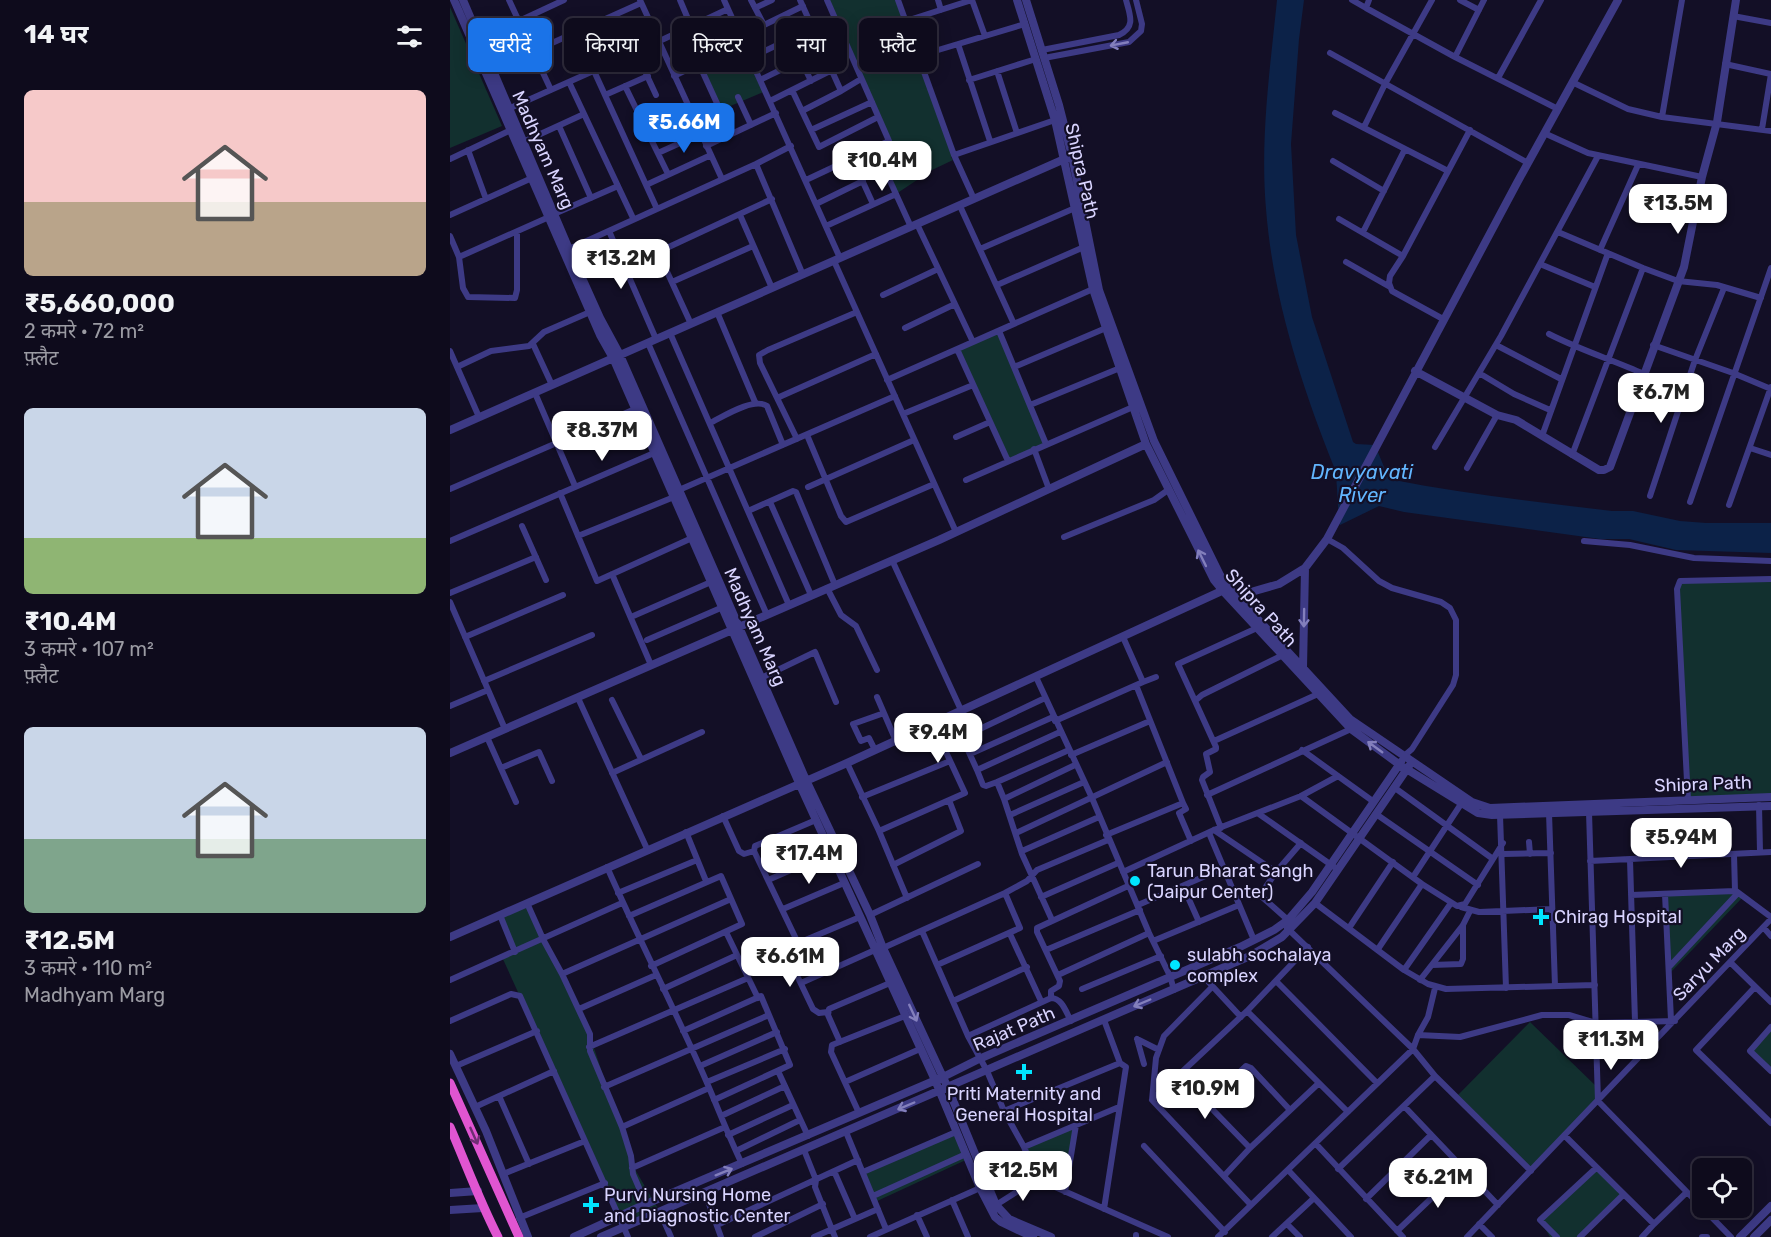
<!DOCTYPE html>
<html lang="hi">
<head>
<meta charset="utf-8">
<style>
  :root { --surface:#0e0b1c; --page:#171425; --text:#f1f3f6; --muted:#9b9ba3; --line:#2e2b3b; --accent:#1a73e8 }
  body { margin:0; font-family:Rubik,"Noto Sans Devanagari",sans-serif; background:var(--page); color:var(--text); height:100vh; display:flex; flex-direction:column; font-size:22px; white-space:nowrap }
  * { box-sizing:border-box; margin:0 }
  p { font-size:20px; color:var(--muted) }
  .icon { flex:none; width:33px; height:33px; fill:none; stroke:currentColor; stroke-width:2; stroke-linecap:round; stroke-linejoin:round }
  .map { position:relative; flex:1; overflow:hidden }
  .side { display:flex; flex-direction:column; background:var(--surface); width:450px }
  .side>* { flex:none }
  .hud { position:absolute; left:18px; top:18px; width:570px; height:54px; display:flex; gap:12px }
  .controls { position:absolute; left:1242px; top:1158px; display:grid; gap:12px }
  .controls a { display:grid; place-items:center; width:60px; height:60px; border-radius:9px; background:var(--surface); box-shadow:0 3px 15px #0003,0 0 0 2px var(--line); font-size:30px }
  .price { position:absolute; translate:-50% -51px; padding:0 14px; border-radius:12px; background:#fff; color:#222; font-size:20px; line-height:39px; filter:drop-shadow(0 2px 3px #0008) }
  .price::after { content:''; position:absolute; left:50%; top:36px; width:18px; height:14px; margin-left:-9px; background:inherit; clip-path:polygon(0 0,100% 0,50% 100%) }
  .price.selected { background:var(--accent); color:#fff }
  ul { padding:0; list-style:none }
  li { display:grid; align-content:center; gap:12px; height:318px; padding:0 24px }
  li span { display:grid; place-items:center; height:186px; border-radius:9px; color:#555 }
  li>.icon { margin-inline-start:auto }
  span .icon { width:108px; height:108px; fill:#fffc; stroke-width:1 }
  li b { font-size:26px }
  h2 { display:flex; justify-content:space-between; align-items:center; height:72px; padding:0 24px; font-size:26px }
  .pill { padding:0 21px; border-radius:9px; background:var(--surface); box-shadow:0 3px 15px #0003,0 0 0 2px var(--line); font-size:21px; line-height:54px }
  .pill.selected { background:var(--accent); color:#fff }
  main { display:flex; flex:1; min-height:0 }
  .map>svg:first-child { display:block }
  .green { fill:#12302f }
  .water { fill:#0c2248 }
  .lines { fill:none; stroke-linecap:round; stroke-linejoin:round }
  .minor { stroke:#3d3a85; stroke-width:6 }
  .tertiary { stroke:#3d3a85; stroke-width:8 }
  .trunk { stroke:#e055d1; stroke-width:9 }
  .oneway { stroke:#837fbc }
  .oneway2 { stroke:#6f2e73 }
  .poi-dot { fill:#00e5ff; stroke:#130f26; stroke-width:2 }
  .labels { text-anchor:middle; stroke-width:4.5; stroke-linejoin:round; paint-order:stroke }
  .street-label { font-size:18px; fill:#d9d4ff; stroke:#130f26 }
  .poi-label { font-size:18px; fill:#d9d4ff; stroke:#130f26; text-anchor:start }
  .water-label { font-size:20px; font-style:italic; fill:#62b6ff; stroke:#130f26 }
</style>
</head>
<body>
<main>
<section class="side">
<h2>14 घर<svg class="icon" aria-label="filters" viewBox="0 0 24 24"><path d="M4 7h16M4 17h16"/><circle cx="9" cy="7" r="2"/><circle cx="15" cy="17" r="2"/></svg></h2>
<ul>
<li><span style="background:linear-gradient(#f6c9c9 60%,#b9a48a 0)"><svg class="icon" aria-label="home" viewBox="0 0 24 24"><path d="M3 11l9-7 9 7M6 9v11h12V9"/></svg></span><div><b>₹5,660,000</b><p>2 कमरे · 72 m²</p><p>फ़्लैट</p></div></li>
<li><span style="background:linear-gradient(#c9d6e8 70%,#8fb573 0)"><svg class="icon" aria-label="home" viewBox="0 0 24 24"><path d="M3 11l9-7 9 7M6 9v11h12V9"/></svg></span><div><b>₹10.4M</b><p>3 कमरे · 107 m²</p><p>फ़्लैट</p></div></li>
<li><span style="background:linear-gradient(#c9d6e8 60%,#7fa58c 0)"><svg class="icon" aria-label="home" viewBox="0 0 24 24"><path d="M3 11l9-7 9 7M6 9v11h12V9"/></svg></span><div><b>₹12.5M</b><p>3 कमरे · 110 m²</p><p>Madhyam Marg</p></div></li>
</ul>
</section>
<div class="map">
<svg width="1321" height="1237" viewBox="0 0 1321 1237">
  <rect width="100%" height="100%" fill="#130f26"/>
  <path class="green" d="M376 0H448L504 155 501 157 503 160 482 170 446 194 425 148 439 141Z
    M0 7 52 126 0 148Z
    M293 42 316 91 271 110 250 63Z
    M549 331 596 444 558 461 507 349Z
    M1321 579V797L1238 800 1227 589 1230 581Z
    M1285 891 1293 897 1219 974 1215 894Z
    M77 903 111 973 143 1045 183 1166 210 1212 171 1229 155 1183 52 957 64 952 50 915Z
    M1080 1022 1148 1088V1101L1081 1171 1006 1097Z
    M1321 1027V1071L1300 1051Z
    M626 1125 615 1192 587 1179 574 1147Z
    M506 1132 518 1159 425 1202 414 1174Z
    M1146 1168 1173 1195 1130 1237H1100L1090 1220Z"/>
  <path class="water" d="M827 0H854L849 39 841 144 846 235 862 317 903 442 906 444 925 445 939 479C1013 494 1088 502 1162 511H1183L1230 521 1256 523H1321V553L1226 550 1179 539H1150L954 512 929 506 890 525C887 510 888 478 884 467 851 384 823 298 816 209 810 139 820 69 827 0Z"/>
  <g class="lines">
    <path class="minor" d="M59 0 101 90
      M190 0 272 179
      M230 0 241 26
      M274 0 390 258
      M301 0 314 25 353 6
      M350 0 391 91 411 79
      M448 0 504 155 524 199
      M488 0 491 10
      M522 0 535 36
      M902 0 916 8
      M919 0 916 8 1005 57 1108 109
      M1010 0 1029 10
      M305 8 322 0
      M1283 16 1321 23
      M69 21 114 0
      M456 21 522 0
      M118 36 134 75
      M102 43 191 3
      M508 44 540 141
      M592 50 669 35C686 27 680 15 676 0
      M186 52 206 95
      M880 53 1078 163
      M468 56 575 24
      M1005 57 1034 0
      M300 58 363 28
      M594 58 679 42 691 31 692 24 686 0
      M249 64 281 134
      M1275 64 1321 74 1312 129
      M144 71 207 209
      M547 71 567 133
      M224 76 293 42
      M1048 78 1091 0
      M310 80 351 60 361 81
      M519 80 586 59
      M119 82 183 218
      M1122 82 1178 109 1212 117 1321 131
      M175 86 218 174
      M342 90 369 147 428 117
      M155 95 198 76
      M288 97 301 125
      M320 101 382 70
      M58 109 186 52 278 9
      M352 111 391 91
      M885 113 998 171
      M1212 117 1232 0
      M109 126 141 198
      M914 127 935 84 982 0
      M361 130 422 102
      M1094 133 1138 153 1252 177
      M73 142 134 114
      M256 146 326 113
      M425 148 461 227
      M18 150 36 199
      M208 153 250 134
      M504 155 605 120
      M402 158 423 204
      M0 159 61 130
      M883 161 934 191
      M306 164 353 275
      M356 180 439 141 377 0
      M196 185 261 155
      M366 204 413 181
      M510 206 564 324
      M104 214 168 186
      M0 215 82 178
      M290 215 322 288
      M889 219 953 256
      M467 224 523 342
      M376 226 446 194
      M159 231 206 339
      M913 232 955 149
      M1108 232 1193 268 1228 281 1267 285 1311 298
      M0 236 9 257 99 217
      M119 249 306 164 341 146
      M530 249 625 208
      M1150 250 1188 165
      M208 252 241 324
      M9 257 13 288 18 297 65 298 67 290V232
      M384 261 506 532
      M896 262 940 287
      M1090 264 1145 287
      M174 266 208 252 322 199
      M222 282 303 246
      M547 285 634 247
      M433 295 488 269
      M267 312 305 402
      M993 319 942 291 939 283 940 276 953 256 1020 130
      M455 328 505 304
      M549 331 596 444
      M220 333 339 605
      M1099 334C1130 350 1163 360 1194 374
      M198 343 317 615
      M83 344 102 385
      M1046 345 1111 379
      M1203 345 1283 373 1321 389
      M507 349 558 461
      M0 351 29 417
      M7 367 41 351 79 346 94 332 140 312
      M564 367 656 328
      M1029 373 1064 394 1100 410
      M437 380 643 289
      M85 393 125 486
      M327 398 426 354
      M580 405 670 368
      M453 414 523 385
      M260 423C274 416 304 397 317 406L333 445
      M357 435 391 516 396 522 484 484
      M1092 436 1158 253
      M506 437 540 422
      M347 439 310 363 309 355 318 350 407 312
      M985 447 1051 336 1148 156
      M1300 448 1321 455
      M584 449 599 489
      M1122 455 1193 268
      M1017 468 1047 415
      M516 480 683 407
      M358 487 464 440
      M0 489 185 409
      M229 490 445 396
      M110 493 147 581 242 538
      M1200 496 1245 360 1274 288
      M320 502 361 595
      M1240 502 1321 268
      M1279 505 1321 387
      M298 511 343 491 346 492 385 585
      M72 526 96 580
      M128 536 224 497
      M614 537 704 500 718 490
      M877 539 893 548 929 581 942 588 991 602 1000 608 1006 620V675L1003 685 962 749 954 756
      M0 541 204 453
      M1134 541 1180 545 1244 558 1321 561
      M442 560 511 710
      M162 574 201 665
      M377 588 391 615 406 626 427 670
      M0 593 86 557
      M0 602 55 729
      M181 617 261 582
      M15 637 113 595
      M197 640 273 607
      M586 677 642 798 699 933 720 976 724 990
      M311 678 365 652 386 702
      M34 681 142 635
      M693 682 706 677
      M427 697 446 741
      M128 698 198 851
      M162 700 191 759
      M745 701 728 664 807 628
      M0 706 38 690
      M502 715 527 770
      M605 721 693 682 673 637
      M610 732 527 770 533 785 536 786 547 782 619 750
      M37 737 66 802
      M513 737 595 698
      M764 741 868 694
      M425 750 419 738 411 741 403 724 434 713
      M852 750 924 802
      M520 754 603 717
      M621 755 700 721
      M397 763 429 831 457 898
      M51 768 89 752 102 781
      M162 773 252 732
      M547 782 554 799
      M945 788 1043 859
      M757 795 901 729
      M851 796 972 884 1007 906 1015 904 1053 843
      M412 797 500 761
      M1238 800 1227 589 1230 581 1321 579
      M733 803 736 809 729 813 741 841
      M1309 805 1310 852
      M1139 812 1148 1101 1281 1237
      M1099 813 1105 986
      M809 814 887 869
      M926 814 1028 885
      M560 815 634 782
      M1050 815 1056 988
      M273 816 289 851 294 854 304 851
      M771 828 752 780 753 777 760 772 756 754 766 749V747L745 701 752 695 833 655
      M764 830 826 872
      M429 831 515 793 483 724
      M236 832 256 881
      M566 833 717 762
      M759 833 804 940
      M656 835 733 803 686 685
      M1079 842 1080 854
      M572 851 649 817
      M1053 854 1101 853
      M1180 860 1185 1021
      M1140 861 1321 852
      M443 865 511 831 499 800
      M157 867C187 935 220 1000 250 1067 265 1100 277 1133 292 1164
      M673 872 764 830 851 796 888 776
      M963 877 1011 804
      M318 880 380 853
      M733 886 749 922
      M1286 891 1321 917
      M168 893 247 860
      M1215 894 1221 1020
      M1181 895 1285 891 1284 854
      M591 897 668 863
      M77 903 94 941 112 974
      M865 903 954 970 978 984 996 989 1145 985
      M688 905 774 868
      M1011 907 1029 912 1102 909
      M333 909 394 883
      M50 915 65 952
      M420 915 528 864
      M179 916 271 876 292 924 201 966
      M602 920 572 854 554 799 625 765
      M838 920 812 897 811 894 826 872 851 843
      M837 928 963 1049 985 1076 1081 1171
      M899 928 943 862
      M1314 928 1321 936
      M472 931 518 1036 537 1071 554 1111 574 1147 587 1179 718 1237
      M276 932 308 998
      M560 934 591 1001
      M703 941 789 905
      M348 943 304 851 305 846 366 820
      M433 948 555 893 577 881 587 870 658 840
      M928 949 972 884
      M596 950 690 910
      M1281 963 1321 1002
      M487 965 570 928 555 893
      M982 965 1011 964 1013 959V925
      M1219 967 1288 893
      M954 970 1001 903
      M608 975 699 933
      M753 976 791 1017
      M0 980 172 903
      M970 980 1013 925 1020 911
      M826 981 927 1083
      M351 983 425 950
      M762 987 714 1036 706 1058 702 1100 801 1205
      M1305 987 1246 1050 1321 1123
      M213 989 287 955
      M632 989 711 956
      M601 998V991L609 986 610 981 587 932V928L678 886
      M503 1001 577 967
      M129 1009 206 975
      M797 1011 898 1112
      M378 1012 369 1013 363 1009 341 963 339 951 346 944 410 917
      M654 1020 670 1063 676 1067 654 1209
      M0 1021 61 994 70 996 178 1237
      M1321 1027 1300 1051 1321 1071
      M233 1031 311 996 340 1065 264 1100
      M968 1035 1010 1037 1092 1015H1119L1146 1023 1225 1021
      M518 1036 601 998C612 998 616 1012 621 1021
      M687 1039 694 1064
      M687 1039 709 1050
      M390 1042 378 1015 379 1009 440 983
      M139 1047 298 978
      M6 1066 87 1031
      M250 1066 327 1032
      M328 1071 358 1136
      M728 1074 800 1148
      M257 1082 335 1049
      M395 1082 470 1049
      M154 1087 319 1015
      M49 1096 79 1164
      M702 1100 797 1011 858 947
      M757 1104 796 1066 801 1068 840 1110
      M954 1106 1048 1205
      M25 1107 104 1071
      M554 1111 670 1063
      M409 1113 381 1052 382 1045 455 1016
      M271 1116 335 1086
      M172 1127 259 1088
      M396 1132 436 1229
      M278 1135 343 1105
      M1115 1136 1204 1224 1192 1237
      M866 1144 953 1237
      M694 1146 775 1232
      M574 1147 669 1107
      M354 1150 366 1180 365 1187 385 1237
      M286 1151 350 1120
      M182 1168 275 1127
      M888 1169 985 1076
      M838 1170 901 1237
      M384 1171 405 1219
      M413 1172 506 1132
      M53 1174 135 1141
      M774 1176 800 1148 869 1083
      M615 1192 626 1125
      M255 1193 271 1237
      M423 1196 516 1154
      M916 1199 981 1135
      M502 1200 518 1237
      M196 1204 183 1174 181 1156 172 1127 140 1051V1034L112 974 281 899
      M546 1205 587 1179
      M210 1212 221 1237
      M467 1215 477 1237
      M69 1218 155 1183
      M1029 1224 1042 1237
      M1204 1224 1237 1192
      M267 1225 408 1160
      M838 1225 850 1237
      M947 1231 1012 1169
      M305 1237 373 1204
      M364 1237 428 1209
      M420 1237 530 1188
      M686 1237V1235
      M768 1237 963 1049 968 1035 978 1017 985 988
      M822 1237 864 1198
      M1017 1237 1321 919
      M1107 1237 1090 1220 1146 1168
      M1130 1237 1173 1195
      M1252 1237H1257"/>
    <path class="tertiary" d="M4 0 150 335 163 358 349 783 485 1080 530 1188 545 1217 551 1222 583 1237
      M13 0 119 249 150 318 170 355 356 780 420 915 433 948 498 1088 546 1205 559 1219 601 1237
      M567 0 605 120 643 289 656 328 696 444 764 580 773 591 901 729 950 765 1028 813 1042 815 1321 806
      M576 0 609 105 622 156 649 290 704 441 770 575 779 588 900 719 1022 802 1040 808 1321 797
      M965 371 1047 415 1066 420 1149 470H1154L1160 467 1234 267 1252 177 1267 122 1286 0
      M0 430 619 157
      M787 596 829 584 855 568 877 539 1068 181 1168 0
      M853 668 855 568
      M0 753 489 540 696 444
      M0 937 397 763 776 589
      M0 1054 36 1131 78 1237
      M0 1193 28 1191
      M0 1210 33 1208
      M124 1237 196 1204 493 1077 529 1059 790 947 824 930 838 920 862 892 951 762
      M151 1237 800 956 832 937 865 903 959 766
      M1290 1237 1321 1206
      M1304 1237 1321 1220"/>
    <path class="trunk" d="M0 1083 69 1237
      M0 1127C16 1164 30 1202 48 1237"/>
  </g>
  <defs><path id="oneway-shaft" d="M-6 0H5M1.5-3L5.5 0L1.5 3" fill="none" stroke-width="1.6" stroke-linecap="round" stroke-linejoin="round" transform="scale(1.5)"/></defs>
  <g class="oneway">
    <use href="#oneway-shaft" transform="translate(669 44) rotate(169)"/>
    <use href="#oneway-shaft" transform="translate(752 558) rotate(-116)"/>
    <use href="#oneway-shaft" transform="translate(854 618) rotate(91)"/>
    <use href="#oneway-shaft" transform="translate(925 747) rotate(-144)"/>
    <use href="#oneway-shaft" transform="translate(692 1003) rotate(157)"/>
    <use href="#oneway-shaft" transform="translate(463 1013) rotate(65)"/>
    <use href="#oneway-shaft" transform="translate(456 1106) rotate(157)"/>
    <use href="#oneway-shaft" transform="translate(274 1172) rotate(-22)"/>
  </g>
  <use class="oneway2" href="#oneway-shaft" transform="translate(24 1136) rotate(66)"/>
  <g class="poi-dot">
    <circle cx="685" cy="881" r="6"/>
    <path d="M1088 908h6v6h6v6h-6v6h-6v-6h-6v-6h6z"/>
    <circle cx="725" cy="965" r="6"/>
    <path d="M571 1063h6v6h6v6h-6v6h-6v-6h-6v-6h6z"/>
    <path d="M138 1196h6v6h6v6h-6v6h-6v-6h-6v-6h6z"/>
  </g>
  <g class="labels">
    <g class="street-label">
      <text transform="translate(93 150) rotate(66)" y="6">Madhyam Marg</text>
      <text transform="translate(632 171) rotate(77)" y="6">Shipra Path</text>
      <text transform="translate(811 608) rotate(48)" y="6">Shipra Path</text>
      <text transform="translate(305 627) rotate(66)" y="6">Madhyam Marg</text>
      <text transform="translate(1253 784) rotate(-2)" y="6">Shipra Path</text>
      <text transform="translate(1259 964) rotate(-46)" y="6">Saryu Marg</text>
      <text transform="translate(564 1029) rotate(-23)" y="6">Rajat Path</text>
    </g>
    <g class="poi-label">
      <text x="697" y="877">Tarun Bharat Sangh<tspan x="697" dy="21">(Jaipur Center)</tspan></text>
      <text x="1104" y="923">Chirag Hospital</text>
      <text x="737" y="961">sulabh sochalaya<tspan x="737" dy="21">complex</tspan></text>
      <text x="574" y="1100" text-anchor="middle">Priti Maternity and<tspan x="574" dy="21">General Hospital</tspan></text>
      <text x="154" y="1201">Purvi Nursing Home<tspan x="154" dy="21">and Diagnostic Center</tspan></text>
    </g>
    <g class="water-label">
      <text x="912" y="479">Dravyavati<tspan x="912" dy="23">River</tspan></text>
    </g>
  </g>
</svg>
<div class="controls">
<a><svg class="icon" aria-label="locate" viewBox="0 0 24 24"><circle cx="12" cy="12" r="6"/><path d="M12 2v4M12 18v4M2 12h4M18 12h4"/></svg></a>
</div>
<b class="price selected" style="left:234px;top:154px">₹5.66M</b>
<b class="price" style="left:432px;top:192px">₹10.4M</b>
<b class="price" style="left:1228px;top:235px">₹13.5M</b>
<b class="price" style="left:171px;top:290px">₹13.2M</b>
<b class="price" style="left:1211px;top:424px">₹6.7M</b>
<b class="price" style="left:152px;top:462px">₹8.37M</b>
<b class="price" style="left:488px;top:764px">₹9.4M</b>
<b class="price" style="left:1231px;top:869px">₹5.94M</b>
<b class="price" style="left:359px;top:885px">₹17.4M</b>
<b class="price" style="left:340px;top:988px">₹6.61M</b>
<b class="price" style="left:1161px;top:1071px">₹11.3M</b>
<b class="price" style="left:755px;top:1120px">₹10.9M</b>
<b class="price" style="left:573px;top:1202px">₹12.5M</b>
<b class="price" style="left:988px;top:1209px">₹6.21M</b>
<div class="hud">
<a class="pill selected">खरीदें</a>
<a class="pill">किराया</a>
<a class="pill">फ़िल्टर</a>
<a class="pill">नया</a>
<a class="pill">फ़्लैट</a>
</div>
</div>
</main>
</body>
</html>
